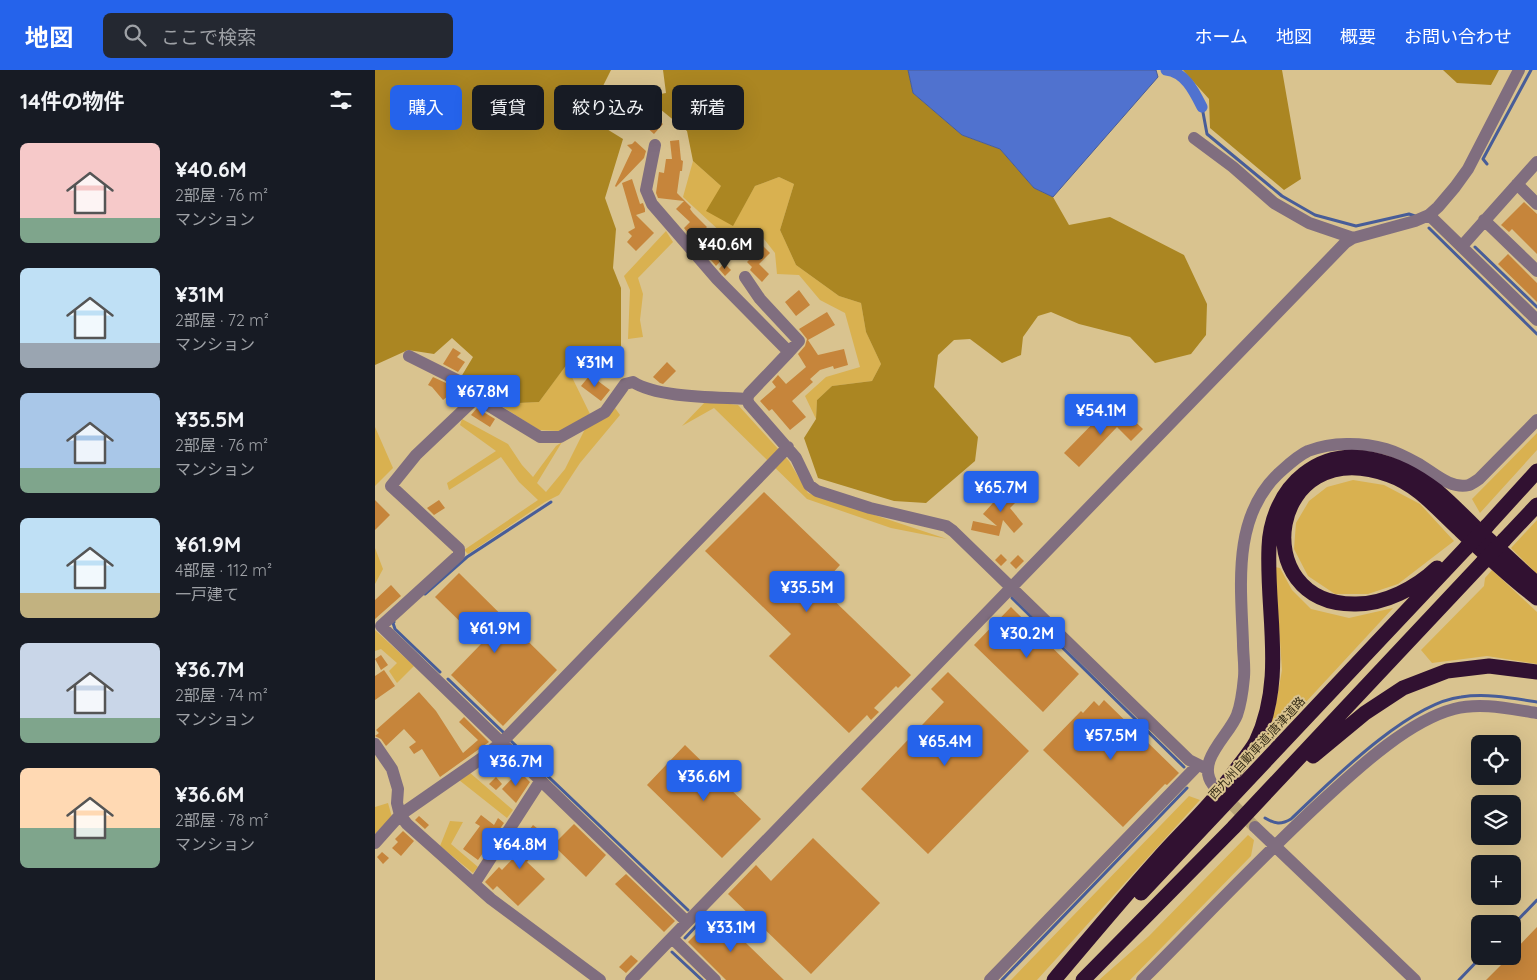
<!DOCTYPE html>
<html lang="ja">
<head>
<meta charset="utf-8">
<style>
  :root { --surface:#171b24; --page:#242831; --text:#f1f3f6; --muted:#9ea1a6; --accent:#2563eb }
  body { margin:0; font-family:Quicksand,"Noto Sans JP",sans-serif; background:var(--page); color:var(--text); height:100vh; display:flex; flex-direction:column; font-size:19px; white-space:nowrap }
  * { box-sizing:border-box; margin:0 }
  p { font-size:16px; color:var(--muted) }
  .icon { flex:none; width:28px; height:28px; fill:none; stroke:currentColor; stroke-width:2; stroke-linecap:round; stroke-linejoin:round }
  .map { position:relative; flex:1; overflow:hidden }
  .panel { display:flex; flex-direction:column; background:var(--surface); width:375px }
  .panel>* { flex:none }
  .banner { position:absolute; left:15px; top:15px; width:475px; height:45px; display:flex; gap:10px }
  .tools { position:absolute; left:1096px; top:665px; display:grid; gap:10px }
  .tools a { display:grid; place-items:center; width:50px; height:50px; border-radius:8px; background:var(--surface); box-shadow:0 5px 20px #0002; font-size:25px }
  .price { position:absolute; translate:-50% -42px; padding:0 11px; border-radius:5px; background:var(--accent); color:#fff; font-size:16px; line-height:32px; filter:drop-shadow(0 1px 2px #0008) }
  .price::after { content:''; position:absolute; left:50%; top:30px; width:15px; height:11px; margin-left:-8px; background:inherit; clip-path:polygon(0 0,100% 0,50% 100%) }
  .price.selected { background:#222; color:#fff }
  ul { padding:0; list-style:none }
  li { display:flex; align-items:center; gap:15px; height:125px; padding:0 20px }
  li span { display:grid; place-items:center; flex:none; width:140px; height:100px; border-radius:8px; color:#555 }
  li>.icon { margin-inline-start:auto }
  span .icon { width:60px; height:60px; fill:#fffc; stroke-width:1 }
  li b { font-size:21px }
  h2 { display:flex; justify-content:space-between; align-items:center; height:60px; padding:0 20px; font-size:21px }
  .tag { padding:0 18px; border-radius:8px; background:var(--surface); box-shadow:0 5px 20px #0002; font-size:18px; line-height:45px }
  .tag.selected { background:var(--accent); color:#fff }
  header { display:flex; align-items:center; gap:30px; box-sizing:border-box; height:70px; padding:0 25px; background:var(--accent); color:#fff }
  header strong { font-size:24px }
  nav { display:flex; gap:28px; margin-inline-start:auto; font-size:18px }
  .search { width:350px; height:45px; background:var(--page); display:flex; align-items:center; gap:12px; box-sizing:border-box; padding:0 18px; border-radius:8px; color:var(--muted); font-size:19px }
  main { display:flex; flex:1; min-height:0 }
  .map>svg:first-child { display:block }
  .green { fill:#d9b150 }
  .forest { fill:#ab8622 }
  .water { fill:#5072cf; stroke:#485d98 }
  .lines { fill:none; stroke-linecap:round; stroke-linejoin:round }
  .stream { stroke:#485d98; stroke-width:3 }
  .canal { stroke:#5072cf; stroke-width:11 }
  .building { fill:#c6853b }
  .minor-tunnel { stroke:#b8a577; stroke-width:12; stroke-dasharray:12 6; stroke-linecap:butt }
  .minor { stroke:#806e7f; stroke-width:12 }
  .highway { stroke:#311131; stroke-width:15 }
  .highway-bridge { stroke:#311131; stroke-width:15 }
  .labels { text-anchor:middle; stroke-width:4; stroke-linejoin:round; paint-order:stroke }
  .street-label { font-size:12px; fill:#352c17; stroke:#d9c38f }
</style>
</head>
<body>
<header>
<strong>地図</strong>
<div class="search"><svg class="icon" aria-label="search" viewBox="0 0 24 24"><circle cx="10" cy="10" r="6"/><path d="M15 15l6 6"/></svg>ここで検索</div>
<nav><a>ホーム</a><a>地図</a><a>概要</a><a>お問い合わせ</a></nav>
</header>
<main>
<section class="panel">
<h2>14件の物件<svg class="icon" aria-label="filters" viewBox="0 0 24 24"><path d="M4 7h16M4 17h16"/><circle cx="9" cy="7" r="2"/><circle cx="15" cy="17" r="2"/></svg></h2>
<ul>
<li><span style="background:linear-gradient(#f6c9c9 75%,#7fa58c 0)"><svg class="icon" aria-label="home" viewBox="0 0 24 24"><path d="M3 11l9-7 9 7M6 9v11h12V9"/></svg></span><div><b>¥40.6M</b><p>2部屋 · 76 m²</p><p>マンション</p></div></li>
<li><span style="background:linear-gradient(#bfe0f5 75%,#9aa5b1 0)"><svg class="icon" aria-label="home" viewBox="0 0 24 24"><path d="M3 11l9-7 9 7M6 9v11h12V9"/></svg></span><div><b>¥31M</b><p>2部屋 · 72 m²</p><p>マンション</p></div></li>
<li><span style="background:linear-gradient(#a9c7e8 75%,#7fa58c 0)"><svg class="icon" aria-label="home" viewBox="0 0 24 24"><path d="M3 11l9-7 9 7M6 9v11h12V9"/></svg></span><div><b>¥35.5M</b><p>2部屋 · 76 m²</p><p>マンション</p></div></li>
<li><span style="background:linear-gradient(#bfe0f5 75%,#c2b280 0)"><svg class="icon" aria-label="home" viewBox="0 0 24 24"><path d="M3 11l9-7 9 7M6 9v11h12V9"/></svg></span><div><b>¥61.9M</b><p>4部屋 · 112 m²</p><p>一戸建て</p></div></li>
<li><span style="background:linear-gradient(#c9d6e8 75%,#7fa58c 0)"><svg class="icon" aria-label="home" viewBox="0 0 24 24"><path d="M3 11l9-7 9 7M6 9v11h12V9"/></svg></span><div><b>¥36.7M</b><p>2部屋 · 74 m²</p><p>マンション</p></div></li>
<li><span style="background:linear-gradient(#ffd9b3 60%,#7fa58c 0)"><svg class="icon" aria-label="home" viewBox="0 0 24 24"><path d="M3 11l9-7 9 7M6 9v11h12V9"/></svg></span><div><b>¥36.6M</b><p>2部屋 · 78 m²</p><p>マンション</p></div></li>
</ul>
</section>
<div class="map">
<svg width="1162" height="910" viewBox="0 0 1162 910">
  <rect width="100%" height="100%" fill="#d9c38f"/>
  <path class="green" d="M318 91 346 116 358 155 380 116 404 107 419 114 405 160 421 195 464 226 486 233 491 262 506 294 497 311 457 316 442 330 441 349 430 326 451 307 485 297 470 243 445 230 424 205 402 204 400 183 382 160 362 177 308 127Z
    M291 161 298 172 263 208 268 224 265 250 268 267 253 269 255 220 249 206Z
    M191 295 215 344 185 361 164 360 123 334 164 332Z
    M331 331 363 335 414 391 433 423 572 469 516 458 432 429 339 338 307 356Z
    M240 338 245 345 205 393 184 425 170 432 93 484 89 480 163 430 144 412 126 387 74 420 72 413 121 381 85 355 87 349 133 374 147 395 158 407 181 376 187 372 162 413 171 422 190 399 210 359Z
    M0 357 18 398 0 416Z
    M1162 363V380L1105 443 1097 429Z
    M978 410 1009 415 1045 434 1079 471 1023 514 993 524H960L933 506 919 479 921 453 934 431 952 417Z
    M1162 450V504L1136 478Z
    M0 478 8 499 0 514Z
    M900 497 905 498 917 520 936 539 974 548 1018 538 892 674 887 671 900 640 907 600Z
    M1117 500 1162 542V594L1112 586 1057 593 1046 580 1109 516 1110 508Z
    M0 560 39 596 22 613 14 601 22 593 6 579 0 581Z
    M94 702 138 740 132 748 84 710Z
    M814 726 825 730 662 910H636Z
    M13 733 17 747 0 764V737Z
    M75 751 88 752 76 774 103 797 98 803 65 776Z
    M873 765 879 770 876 786 755 910H724L774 866Z"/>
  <path class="forest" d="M0 0H236L225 22 202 31 209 45 248 69 230 128 241 159 238 198 246 218V282L230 294 198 286 164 332 123 334 86 307 98 287 77 268 59 284 33 280 0 295Z
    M288 0H533L538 23 587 65 625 79 659 118 678 127 694 155 735 147 809 185 832 234 831 265 816 284 780 293 755 267 704 254 676 242 663 246 648 267 646 285 627 293 595 269 579 270 563 285 559 317 603 367 600 391 551 433 519 431 443 408 429 368 441 349 442 330 457 316 497 311 506 294 491 262 486 233 464 226 421 195 405 160 419 114 404 107 380 116 358 156 331 141 346 116 318 91 312 61 285 39 258 40 256 29 291 23Z
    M808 0H907L926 109 909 120 835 58 834 29Z
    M1068 0H1124L1116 15 1082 13Z"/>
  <path class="water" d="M533 0H781L783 7 678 127 659 118 625 79 587 65 538 23Z"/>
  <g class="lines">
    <path class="stream" d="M827 37 832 64 907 126 940 145 981 156 1034 144 1040 146
      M1112 94 1108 89 1156 0
      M1054 158 1162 264
      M1100 177 1162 237
      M50 524 92 487 176 432
      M637 528 809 697
      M19 552 18 553 20 559 65 602
      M73 609 128 662
      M135 670 313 840
      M890 748C900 754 906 755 916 749 954 713 1033 633 1086 627 1111 623 1137 628 1162 632
      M1138 855 1162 830
      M310 868 324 853
      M297 882 327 910
      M627 910 812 718
      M1084 910 1107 886"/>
    <path class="canal" d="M791 0C810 2 819 21 827 37"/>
  </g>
  <path class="building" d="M278 45 288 54 279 64 269 55Z
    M304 70 306 90 308 91 307 101H305L302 123 316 137 315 139 318 143 332 157 319 171 309 158 315 152 301 139 309 131 283 128 281 123 284 102 289 103 291 89H297L295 71Z
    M260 71 271 81 269 88 241 117 240 116 257 80 252 75 257 74Z
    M257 109 265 134 268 133 270 139V142L261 145 279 163 261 181 252 172 257 166 253 162 260 158 247 113Z
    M1149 132 1162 144V184L1137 159 1134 162 1126 155Z
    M345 169 356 180 341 196 331 184Z
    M385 173 395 183 384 194 394 204 387 212 375 200 377 197 372 192 376 188 374 186Z
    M1133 184 1162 213V232L1123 194Z
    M349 193 356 200 350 206 344 199Z
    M424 220 435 235 421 246 410 232Z
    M452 242 460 255 433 270 443 285 469 279 473 295 459 299 458 296 445 300 435 309 438 312 417 331 431 347 415 360 397 339 394 341 385 331 401 317 397 312 403 305 411 314 431 297 423 284 430 276 432 269 424 259Z
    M78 278 86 283 82 287 90 292 83 302 68 294Z
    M292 292 301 301 288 314 285 313 278 307Z
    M215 305 235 320 226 331 206 316Z
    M58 307 71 313 78 322 68 330 57 317 53 315Z
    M102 338 120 349 115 357 96 345Z
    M732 339 745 351 752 344 768 359 756 371 742 357 704 397 689 383Z
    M633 409 641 416 637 420 643 425 637 431 640 433 635 438 648 454 639 463 628 450 624 466 596 460 598 451 622 456 608 444 626 424 623 421Z
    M389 422 465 495 445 517 536 605 523 618 521 616 499 638 504 642 496 650 492 645 474 663 394 586 416 564 330 481Z
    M0 430 15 445 0 460Z
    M64 430 70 438 59 445 52 438Z
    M626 484 632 490 626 496 620 490Z
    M643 485 649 491 641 499 635 493Z
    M84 503 182 600 128 656 76 605 107 573 60 527Z
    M16 515 26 526 0 549V530Z
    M636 537 704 604 668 642 599 575Z
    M6 585 13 595 6 600 0 589Z
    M9 600 20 616 0 630V606Z
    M573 602 654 681 553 784 486 719 569 632 556 619Z
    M44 622 61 641 88 683 103 670 84 652 89 647 114 672 65 707 47 679 39 684 34 677 41 672 29 659 11 676 6 669 0 666 4 663 1 660Z
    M729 630 804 703 792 715 790 714 748 757 668 680 706 641 708 643 719 631 724 636Z
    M310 675 386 749 347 788 272 715Z
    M121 687 128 694 118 704 109 696Z
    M144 701 155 712 141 733 127 719Z
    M121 707 127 714 121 720 114 714Z
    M106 745 119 755 123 748 129 753 103 790 88 779 105 756 100 753Z
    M44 746 54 755 50 759 40 750Z
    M199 754 231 785 211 807 178 775Z
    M158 755 172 766 152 792 170 809 143 836 122 816 118 820 110 812 124 797 127 800 147 779 142 776Z
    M28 761 39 771 26 786 17 778 23 772 20 769Z
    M438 768 505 833 436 904 353 824 381 795 396 811Z
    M7 782 14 788 8 794 2 787Z
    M251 804 300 851 289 862 240 814Z
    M341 844 409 910H351L313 872Z
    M1162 857V910H1111L1126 895 1121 891 1126 886H1138V882Z
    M256 885 263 891 251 903 244 897Z"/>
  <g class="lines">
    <path class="minor-tunnel" d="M846 723 880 757"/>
    <path class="minor" d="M819 68 858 97 899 133 934 153 978 168
      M280 75 271 120 277 134 342 209 414 282 374 324 372 329
      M1142 114 1162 134
      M1054 145 1162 250
      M1109 150 1162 201
      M1087 176 1162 92
      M370 207 385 229 424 271 414 282
      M34 286 82 310 101 328
      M372 329 374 334 421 388 434 415 442 421 495 438 571 456 578 461 814 690 832 699
      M0 674 17 699 23 719 22 733 25 745 32 754 116 829 225 910
      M838 715C820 691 854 666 862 645 866 634 868 618 869 607 870 596 868 584 868 573 866 516 857 448 903 404 912 396 922 386 933 381 957 372 986 372 1011 379 1021 382 1033 388 1042 393 1057 401 1075 420 1094 415 1097 414 1101 411 1104 409L1162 350
      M880 757 1040 910
      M0 773 25 745 107 688 127 672 413 377
      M99 814 166 710
      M312 852 6 556 84 485V479L16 416 41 385 101 328 165 367H185L230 342 250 314 258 312C283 328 340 327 372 329
      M297 868 340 910
      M256 910 970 173 978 168 1040 151 1054 145 1063 137 1080 117 1093 99 1144 0
      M615 910 823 695
      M767 910C827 850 885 788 947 731 982 699 1033 651 1079 639 1106 632 1135 639 1162 643"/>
    <path class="highway" d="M1112 456 1162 401
      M1129 470 1162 435
      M1062 498C1041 518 1010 534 981 534 869 536 893 361 1014 405 1043 415 1063 440 1085 460 1110 484 1135 507 1162 528
      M938 686 990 643 1028 618 1072 601 1114 596 1162 602
      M766 823 1091 478
      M679 910C713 870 747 829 782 790 801 768 823 748 842 725 849 716 856 706 863 697 869 689 876 681 881 672 911 609 891 543 894 477 895 449 907 421 929 404 970 371 1025 392 1062 421 1075 432 1088 445 1100 457 1121 476 1141 495 1162 514
      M708 910 858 758 1108 492"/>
    <path class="highway-bridge" d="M1091 478 1112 456
      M1108 492 1129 470"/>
  </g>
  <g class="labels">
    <g class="street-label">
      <text transform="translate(882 678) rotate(-47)" y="4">西九州自動車道;唐津道路</text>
    </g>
  </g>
</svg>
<div class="tools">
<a><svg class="icon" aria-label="locate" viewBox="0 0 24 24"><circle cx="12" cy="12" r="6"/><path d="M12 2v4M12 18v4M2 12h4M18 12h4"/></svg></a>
<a><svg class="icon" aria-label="layers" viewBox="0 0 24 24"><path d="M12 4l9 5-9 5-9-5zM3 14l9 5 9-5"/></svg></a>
<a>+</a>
<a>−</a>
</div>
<b class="price selected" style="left:350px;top:200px">¥40.6M</b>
<b class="price" style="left:220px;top:318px">¥31M</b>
<b class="price" style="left:108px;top:347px">¥67.8M</b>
<b class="price" style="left:726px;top:366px">¥54.1M</b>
<b class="price" style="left:626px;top:443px">¥65.7M</b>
<b class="price" style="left:432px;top:543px">¥35.5M</b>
<b class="price" style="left:120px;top:584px">¥61.9M</b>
<b class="price" style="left:652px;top:589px">¥30.2M</b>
<b class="price" style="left:736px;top:691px">¥57.5M</b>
<b class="price" style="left:570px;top:697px">¥65.4M</b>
<b class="price" style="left:141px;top:717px">¥36.7M</b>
<b class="price" style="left:329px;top:732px">¥36.6M</b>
<b class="price" style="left:145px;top:800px">¥64.8M</b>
<b class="price" style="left:356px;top:883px">¥33.1M</b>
<div class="banner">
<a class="tag selected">購入</a>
<a class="tag">賃貸</a>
<a class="tag">絞り込み</a>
<a class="tag">新着</a>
</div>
</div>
</main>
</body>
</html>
